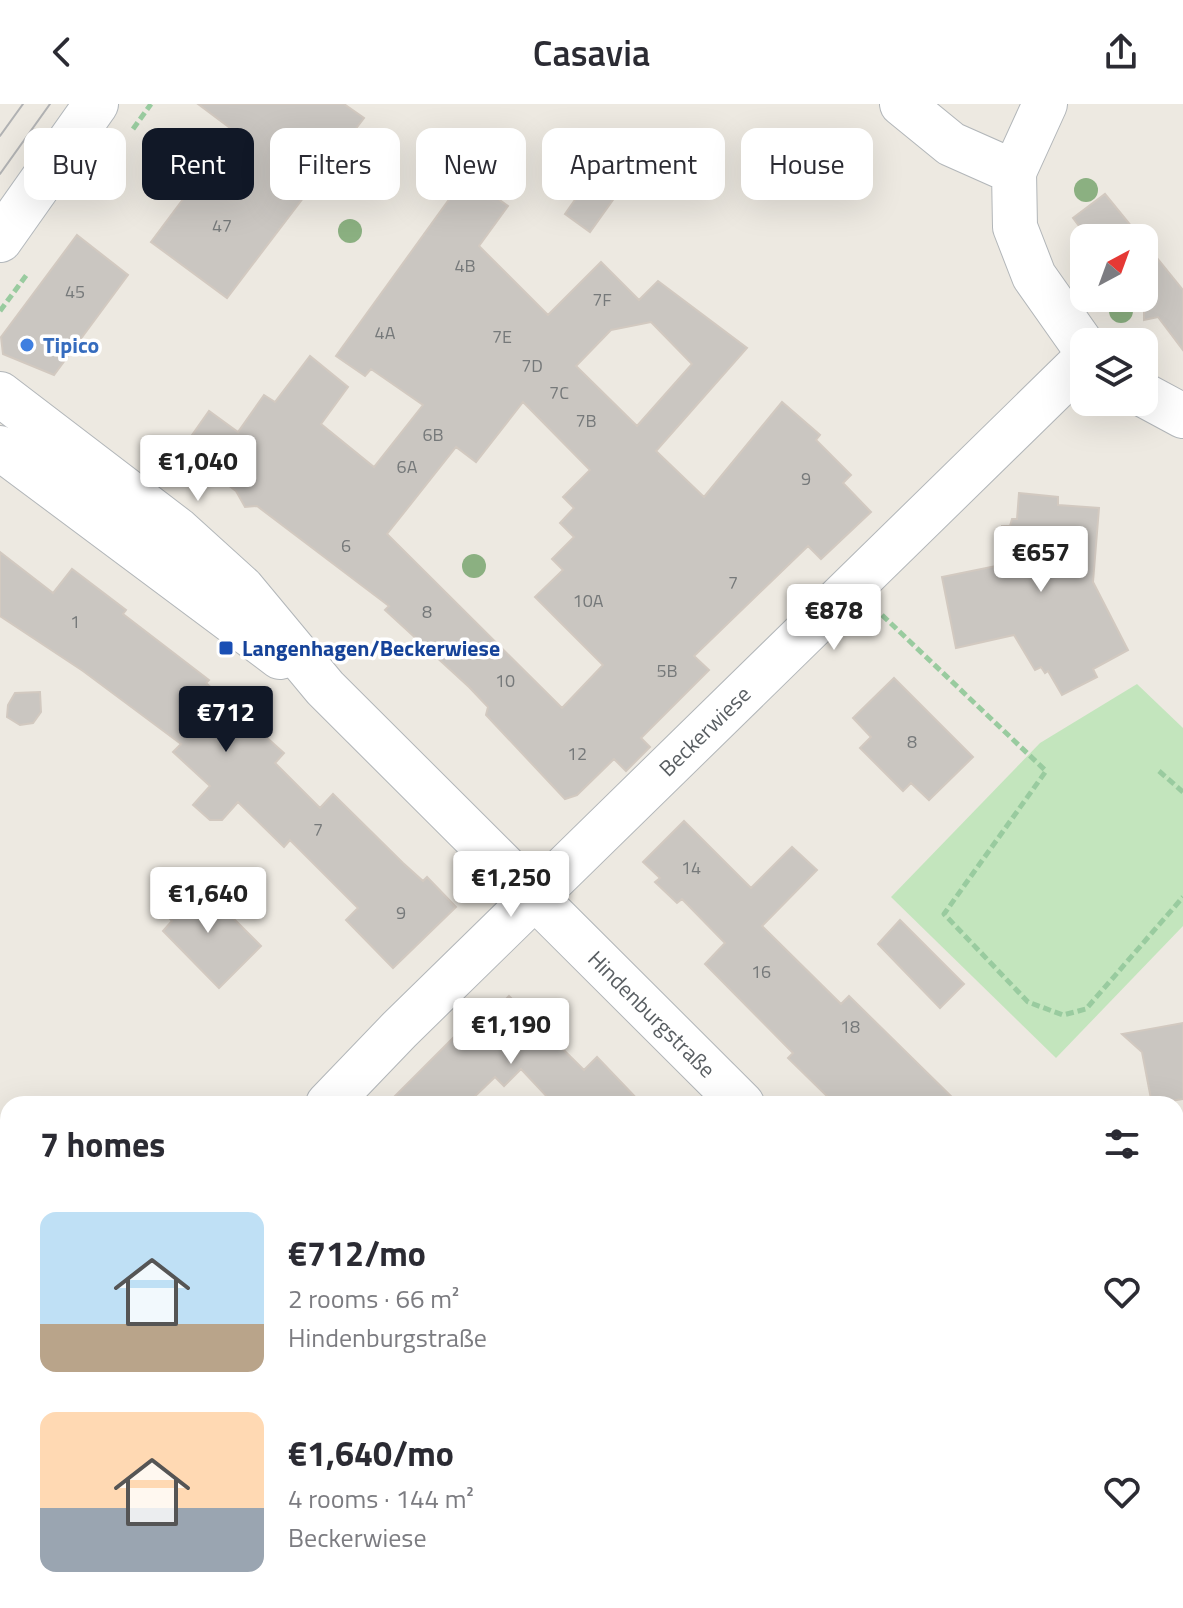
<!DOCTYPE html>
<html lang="en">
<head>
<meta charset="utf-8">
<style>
  :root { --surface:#fff; --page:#f7f7f7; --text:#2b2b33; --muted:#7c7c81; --accent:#111827 }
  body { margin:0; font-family:"Titillium Web",sans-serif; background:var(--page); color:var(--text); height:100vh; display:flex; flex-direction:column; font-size:30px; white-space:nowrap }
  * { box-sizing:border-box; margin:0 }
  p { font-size:26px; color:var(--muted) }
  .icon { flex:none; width:44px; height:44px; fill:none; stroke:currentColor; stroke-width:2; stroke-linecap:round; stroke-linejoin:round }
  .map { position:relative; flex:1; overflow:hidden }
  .drawer { position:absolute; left:0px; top:992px; width:1184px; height:512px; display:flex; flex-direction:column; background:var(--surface); border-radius:24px 24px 0 0; box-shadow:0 8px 32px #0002 }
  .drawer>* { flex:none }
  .hud { position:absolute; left:24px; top:24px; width:1136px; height:72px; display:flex; gap:16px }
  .needle { width:52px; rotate:41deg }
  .fabs { position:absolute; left:1070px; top:120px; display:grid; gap:16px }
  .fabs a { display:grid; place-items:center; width:88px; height:88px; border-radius:16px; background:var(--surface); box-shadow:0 8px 32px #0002; font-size:40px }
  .price { position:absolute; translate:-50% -68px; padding:0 18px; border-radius:8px; background:#fff; color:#222; font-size:26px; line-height:52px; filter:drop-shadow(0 2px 4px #0008) }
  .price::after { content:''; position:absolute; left:50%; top:48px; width:24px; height:18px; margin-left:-12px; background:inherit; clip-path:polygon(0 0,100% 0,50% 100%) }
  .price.current { background:var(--accent); color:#fff }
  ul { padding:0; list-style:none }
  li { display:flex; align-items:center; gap:24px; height:200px; padding:0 40px }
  li span { display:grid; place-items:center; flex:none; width:224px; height:160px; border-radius:16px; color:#555 }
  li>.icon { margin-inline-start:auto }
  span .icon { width:96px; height:96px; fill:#fffc; stroke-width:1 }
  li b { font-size:34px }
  h2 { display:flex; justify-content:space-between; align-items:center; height:96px; padding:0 40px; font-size:34px }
  .pill { padding:0 28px; border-radius:16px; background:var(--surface); box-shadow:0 8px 32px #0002; font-size:28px; line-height:72px }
  .pill.current { background:var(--accent); color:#fff }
  header { display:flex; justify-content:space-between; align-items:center; height:104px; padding:0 40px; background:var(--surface); font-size:36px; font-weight:600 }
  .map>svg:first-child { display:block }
  .green { fill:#c3e5bd }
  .building { fill:#cac6c1; stroke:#d2c9c0; stroke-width:2; fill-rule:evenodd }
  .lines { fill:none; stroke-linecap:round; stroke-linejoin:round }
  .minor-casing { stroke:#b2b6b9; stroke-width:46 }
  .secondary-casing { stroke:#b3b8bc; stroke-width:46 }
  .path { stroke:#99cb9f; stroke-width:5; stroke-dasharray:8 4; stroke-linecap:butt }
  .minor { stroke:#fff; stroke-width:44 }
  .secondary { stroke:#fff; stroke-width:44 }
  .tram { stroke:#b1b2b3; stroke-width:2 }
  .tree { fill:#8bb081 }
  .shop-dot { fill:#3f7fe0; stroke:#fff; stroke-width:3 }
  .transit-dot { fill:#1a4fb4; stroke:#fff; stroke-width:3 }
  .labels { text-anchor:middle; stroke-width:7; stroke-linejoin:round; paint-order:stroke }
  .number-label { font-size:18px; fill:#76797a }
  .shop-label { font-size:22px; font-weight:bold; fill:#366cbe; stroke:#fff; text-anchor:start }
  .transit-label { font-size:22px; font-weight:bold; fill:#164399; stroke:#fff; text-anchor:start }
  .street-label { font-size:22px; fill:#5a5f63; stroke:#fff }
</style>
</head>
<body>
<header><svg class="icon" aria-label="back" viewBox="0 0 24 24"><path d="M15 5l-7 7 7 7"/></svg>Casavia<svg class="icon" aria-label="share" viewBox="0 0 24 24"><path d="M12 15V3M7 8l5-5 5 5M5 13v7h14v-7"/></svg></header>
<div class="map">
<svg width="1183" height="1504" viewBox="0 0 1183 1504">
  <rect width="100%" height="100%" fill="#ede9e1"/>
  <path class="green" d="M1137 580 1183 624V822L1056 954 891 793 1040 639Z"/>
  <path class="building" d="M198 0H344L364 14 227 194 151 138 234 27Z
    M624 26 650 44 590 128 565 110Z
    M466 72 508 102 479 142 548 211 601 158 639 196 658 177 747 244 656 347 704 393 782 298 820 331 816 336 851 371 843 379 871 408 821 455 808 442 694 552 709 566 641 634 650 643 626 667 614 655 577 691 565 695 486 611 488 603 469 583 385 506 389 502 257 402 245 403 236 387 202 362 169 364 209 307 238 328 264 291 275 298 310 252 348 283 321 320 374 363 423 301 371 265 365 272 336 252ZM651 218 692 260 637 322 576 262 611 226ZM523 298 590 366 563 393 574 404 560 419 574 433 552 455 563 466 535 493 603 561 562 604 387 430 456 343 476 358Z
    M1105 90 1141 134H1088L1073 114Z
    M77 131 128 171 54 271 3 250 1 233Z
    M1144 138 1183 186V246L1158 213 1144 216Z
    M1019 389 1058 393V401L1099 404 1093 478 1128 546 1093 565 1097 573 1062 591 1048 567 1045 569 1041 563 1035 566 1014 531 956 544 942 473 1001 461 1002 422H1010L1012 415H1017Z
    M0 448 53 489 72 465 126 506 123 510 209 576 206 579 284 649 275 659 320 704 333 690 403 759 423 777 427 773 456 803 393 864 346 816 358 804 290 736 284 743 238 698 222 716H210L193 701 210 682 173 648 181 640 83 567 0 512Z
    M894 574 973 653 929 696 911 679 903 687 860 644 871 633 853 614Z
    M40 588 41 608 33 619 20 621 7 613 8 601 15 589Z
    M684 717 751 784 792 743 817 766 762 822 841 900 849 892 959 1000H835L788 954 793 949 705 860 725 839 682 795 677 799 655 778 660 774 643 758Z
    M189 777 218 806 221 802 261 842 219 884 163 827 172 817 161 805Z
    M900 816 964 880 940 904 878 840Z
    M509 892 584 966 597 953 642 1000H549L551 997 521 965 504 982 495 973 467 1000H387L455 932 462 940Z
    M1183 919V995L1152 1000 1142 948 1122 930Z"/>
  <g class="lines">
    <g class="minor-casing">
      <g id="minor">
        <path d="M902 0 951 40 1014 68 1015 123 1034 172 1084 243"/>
        <path d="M1014 68 1045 0"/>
        <path id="s1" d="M0 290 178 426 242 484 325 584 742 1000"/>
        <path d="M1144 291 1183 312"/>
        <path d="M0 344 280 553"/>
        <path id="s2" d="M328 1000 399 926 1084 256"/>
        <path d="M0 1353 8 1357"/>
        <path d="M1176 1438 1183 1445"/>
        <path d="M169 1496 178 1504"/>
        <path d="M841 1504 849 1496"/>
      </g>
    </g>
    <g class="secondary-casing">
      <path id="secondary" d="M0 136 96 0"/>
    </g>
    <path class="path" d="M133 25 151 0
      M0 207 28 169
      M882 511 1046 667 944 810 1028 898 1063 911 1086 905 1183 793
      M1159 667 1183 688"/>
    <use href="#minor" class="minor"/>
    <use href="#secondary" class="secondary"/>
    <path class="tram" d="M0 32 23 0
      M0 70 50 0"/>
  </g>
  <g class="tree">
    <circle cx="505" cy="38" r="12"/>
    <circle cx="1086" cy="86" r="12"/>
    <circle cx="350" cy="127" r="12"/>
    <circle cx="1121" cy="207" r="12"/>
    <circle cx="474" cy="462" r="12"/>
  </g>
  <circle class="shop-dot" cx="27" cy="241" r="8"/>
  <rect class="transit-dot" x="218" y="536" width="16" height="16" rx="4"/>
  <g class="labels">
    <g class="number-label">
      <text x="222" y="128">47</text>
      <text x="465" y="168">4B</text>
      <text x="75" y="194">45</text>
      <text x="602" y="202">7F</text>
      <text x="385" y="235">4A</text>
      <text x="502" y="239">7E</text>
      <text x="532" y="268">7D</text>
      <text x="559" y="295">7C</text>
      <text x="586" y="323">7B</text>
      <text x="433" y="337">6B</text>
      <text x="407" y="369">6A</text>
      <text x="806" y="381">9</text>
      <text x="346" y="448">6</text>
      <text x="733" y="485">7</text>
      <text x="588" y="503">10A</text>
      <text x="427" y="514">8</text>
      <text x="75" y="524">1</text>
      <text x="667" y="573">5B</text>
      <text x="505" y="583">10</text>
      <text x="912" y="644">8</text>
      <text x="577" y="656">12</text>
      <text x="318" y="732">7</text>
      <text x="691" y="770">14</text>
      <text x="401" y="815">9</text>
      <text x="761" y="874">16</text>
      <text x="850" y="929">18</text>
    </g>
    <g class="shop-label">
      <text x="43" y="249">Tipico</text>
    </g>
    <g class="transit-label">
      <text x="242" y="552">Langenhagen/Beckerwiese</text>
    </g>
    <g class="street-label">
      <text dy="8" stroke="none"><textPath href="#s2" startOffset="530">Beckerwiese</textPath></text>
      <text dy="8" stroke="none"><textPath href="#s1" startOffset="902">Hindenburgstraße</textPath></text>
    </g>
  </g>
</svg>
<div class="fabs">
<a><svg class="needle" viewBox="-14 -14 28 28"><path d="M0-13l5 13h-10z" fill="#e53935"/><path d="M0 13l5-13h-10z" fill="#7c7c81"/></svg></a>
<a><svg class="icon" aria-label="layers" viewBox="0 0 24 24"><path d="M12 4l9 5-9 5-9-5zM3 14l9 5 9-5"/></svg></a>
</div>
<b class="price" style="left:198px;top:399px">€1,040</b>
<b class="price" style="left:1041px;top:490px">€657</b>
<b class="price" style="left:834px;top:548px">€878</b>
<b class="price current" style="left:226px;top:650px">€712</b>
<b class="price" style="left:511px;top:815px">€1,250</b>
<b class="price" style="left:208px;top:831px">€1,640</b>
<b class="price" style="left:511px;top:962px">€1,190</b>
<div class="hud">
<a class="pill">Buy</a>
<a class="pill current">Rent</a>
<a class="pill">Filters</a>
<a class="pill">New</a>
<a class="pill">Apartment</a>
<a class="pill">House</a>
</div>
<section class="drawer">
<h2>7 homes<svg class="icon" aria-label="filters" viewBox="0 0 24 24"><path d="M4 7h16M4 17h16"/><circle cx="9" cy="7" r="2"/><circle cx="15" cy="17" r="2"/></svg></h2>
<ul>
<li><span style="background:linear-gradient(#bfe0f5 70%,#b9a48a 0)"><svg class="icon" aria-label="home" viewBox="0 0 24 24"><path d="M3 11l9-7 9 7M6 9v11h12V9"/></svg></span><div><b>€712/mo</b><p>2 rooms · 66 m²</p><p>Hindenburgstraße</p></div><svg class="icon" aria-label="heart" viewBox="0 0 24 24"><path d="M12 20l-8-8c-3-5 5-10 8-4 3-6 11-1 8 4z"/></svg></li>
<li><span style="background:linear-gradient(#ffd9b3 60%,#9aa5b1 0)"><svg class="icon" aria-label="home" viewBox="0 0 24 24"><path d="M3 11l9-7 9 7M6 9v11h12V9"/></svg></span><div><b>€1,640/mo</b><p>4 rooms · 144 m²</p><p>Beckerwiese</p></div><svg class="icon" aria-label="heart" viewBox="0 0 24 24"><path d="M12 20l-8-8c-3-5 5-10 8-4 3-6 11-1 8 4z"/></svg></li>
</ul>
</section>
</div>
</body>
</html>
